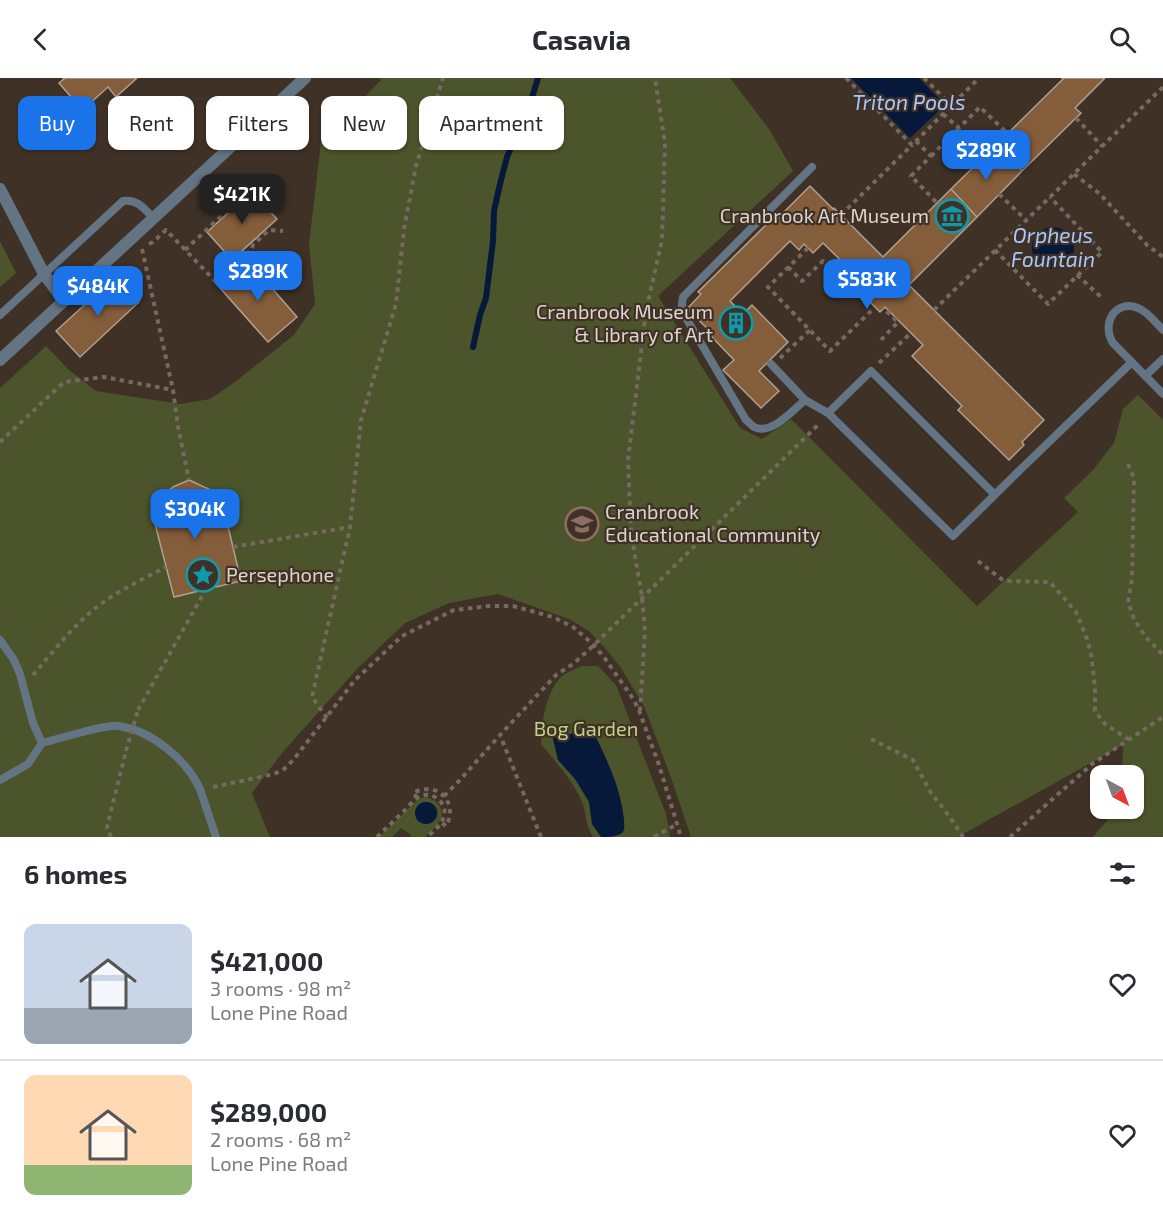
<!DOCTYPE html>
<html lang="en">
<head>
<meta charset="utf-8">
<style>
  :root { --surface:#fff; --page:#f2f2f3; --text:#2b2b33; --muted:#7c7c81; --line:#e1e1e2; --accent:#1a73e8 }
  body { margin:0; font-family:"Exo 2",sans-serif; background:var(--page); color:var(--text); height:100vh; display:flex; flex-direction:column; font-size:22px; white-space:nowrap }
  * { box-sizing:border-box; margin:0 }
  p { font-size:20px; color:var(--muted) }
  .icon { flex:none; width:33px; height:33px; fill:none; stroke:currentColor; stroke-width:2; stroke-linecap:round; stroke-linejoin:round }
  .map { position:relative; height:759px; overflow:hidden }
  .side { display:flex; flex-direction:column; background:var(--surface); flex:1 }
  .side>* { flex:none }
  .top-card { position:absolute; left:18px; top:18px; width:600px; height:54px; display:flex; gap:12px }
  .needle { width:39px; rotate:139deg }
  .tools { position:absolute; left:1090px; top:687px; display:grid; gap:12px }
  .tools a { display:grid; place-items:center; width:54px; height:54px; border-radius:12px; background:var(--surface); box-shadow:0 2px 4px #0004; font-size:30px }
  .price { position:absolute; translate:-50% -51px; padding:0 14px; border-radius:12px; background:var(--accent); color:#fff; font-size:20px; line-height:39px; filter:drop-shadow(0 2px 3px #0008) }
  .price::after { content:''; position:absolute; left:50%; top:36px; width:18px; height:14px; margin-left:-9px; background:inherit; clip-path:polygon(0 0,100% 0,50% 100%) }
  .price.on { background:#222; color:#fff }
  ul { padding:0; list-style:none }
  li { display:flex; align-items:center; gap:18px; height:150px; padding:0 24px }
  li+li { border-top:2px solid var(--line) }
  li span { display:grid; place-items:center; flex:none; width:168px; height:120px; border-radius:12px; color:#555 }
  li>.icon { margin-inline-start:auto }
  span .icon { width:72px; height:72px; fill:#fffc; stroke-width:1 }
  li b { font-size:26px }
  h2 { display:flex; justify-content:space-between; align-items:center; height:72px; padding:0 24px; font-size:26px }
  .pill { padding:0 21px; border-radius:12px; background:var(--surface); box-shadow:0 2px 4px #0004; font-size:21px; line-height:54px }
  .pill.on { background:var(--accent); color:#fff }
  header { display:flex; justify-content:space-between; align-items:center; height:78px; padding:0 24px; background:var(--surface); font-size:27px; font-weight:700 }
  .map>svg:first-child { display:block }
  .green { fill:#4b542a; fill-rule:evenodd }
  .water { fill:#06193b }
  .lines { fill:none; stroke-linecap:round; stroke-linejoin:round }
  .stream { stroke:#06193b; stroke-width:6 }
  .building { fill:#845d3a; stroke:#b09f92; stroke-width:1.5 }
  .path { stroke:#766960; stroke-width:4; stroke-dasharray:4.5 4.5; stroke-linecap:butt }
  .service { stroke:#637484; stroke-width:8 }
  .minor { stroke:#637484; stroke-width:12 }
  .tertiary { stroke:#637484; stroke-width:12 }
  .path-bridge { stroke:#766960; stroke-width:4; stroke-dasharray:4.5 4.5; stroke-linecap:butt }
  .labels { text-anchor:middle; stroke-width:4.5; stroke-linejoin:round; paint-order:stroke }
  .poi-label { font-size:20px; fill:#ddd4cd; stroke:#3f3126; text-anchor:end }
  .park-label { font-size:20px; fill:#c1d285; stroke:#3f3126 }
  .water-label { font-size:21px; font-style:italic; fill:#a9c7fb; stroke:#3f3126 }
</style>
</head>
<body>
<header><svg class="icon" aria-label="back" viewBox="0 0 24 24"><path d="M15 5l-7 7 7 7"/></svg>Casavia<svg class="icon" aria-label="search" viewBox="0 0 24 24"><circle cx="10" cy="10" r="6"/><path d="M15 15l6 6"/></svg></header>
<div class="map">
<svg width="1163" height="759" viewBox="0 0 1163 759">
  <rect width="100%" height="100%" fill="#3f3126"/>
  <path class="green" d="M380 0H730L769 51 793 93 658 218 740 350 762 361 791 341 977 528 1078 434 1064 420 1093 392 1114 365 1123 331 1138 317 1163 342V759H1093L1117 731 1134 730V698L1122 697 1123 667 958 759H691L670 697 644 628 621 590 604 569 589 553 569 541 498 516 449 525 405 545 357 591 282 675 252 715 270 759H0V310L46 268 68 291 96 313 181 326 210 321 235 304 294 257 315 226 309 166 321 64 381 2Z
    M0 163 16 195 0 209Z
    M582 588H598L616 607 666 736 670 759H593C585 746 587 737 582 724 573 702 556 685 541 666 542 644 545 616 561 599 566 594 576 591 582 588Z
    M424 719C437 720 447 732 439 744 436 750 429 754 425 759H411L410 756 401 750 392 759H379L416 723ZM424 724C450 725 434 758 416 741Z"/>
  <path class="water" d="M851 0H919L945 27 910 60Z
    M1032 170a21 21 0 1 1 42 0a21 21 0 1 1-42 0Z
    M581 652 593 653C607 682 620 708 624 741 624 745 625 751 623 754 618 759 608 759 601 759L592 746 589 724 575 701 558 682 552 657 570 656Z
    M415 735a11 11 0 1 1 22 0a11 11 0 1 1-22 0Z"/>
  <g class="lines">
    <path class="stream" d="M473 269 480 237 486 220 493 163 494 133 500 106 507 79 530 26 538 0"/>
  </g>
  <path class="building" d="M63 0H137L116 19 108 9 87 28 82 22 78 27 59 5 64 1Z
    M1062 0H1105L1075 30 1081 35 1022 93 996 67 1063 1Z
    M996 67 1022 93 977 139 951 111Z
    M810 108 833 131 834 130 883 179 951 111 977 139 909 207 1044 342 1022 364 1024 367 1009 382 958 332 962 328 912 278 923 267 885 229 880 234 857 211 864 205 823 165 813 175 804 166 799 172 790 163 730 223 743 236 752 227 788 264 759 293 779 313 761 330 723 292 734 282 709 256 711 254 687 231 701 216 698 214 777 136 779 139Z
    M249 111 277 141 232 182 207 154 239 125 237 122Z
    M249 184 297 239 268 264 220 210Z
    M116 198 139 224 80 279 56 253Z
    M189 402 213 413 223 427 241 503 174 519 155 446 156 425 173 409Z"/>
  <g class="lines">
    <path class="path" d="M846 0 912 67 979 0
      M924 0 951 27
      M943 36 959 50 980 29 1007 55
      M1076 40 1102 68
      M916 63 931 78 911 98 937 125
      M945 64 972 90
      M931 78 959 50
      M1074 96 1100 116 1147 167 1163 179
      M999 116 1026 142
      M841 137 912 67
      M149 166 153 164 166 152 216 204 251 172 253 167 269 152 283 153
      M808 170 768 209 830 273 874 230
      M142 171 173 312 178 349 189 402
      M185 172 234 126V122L247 110 256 105
      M995 172 1048 226 1102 174 1050 119
      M788 189 802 203 823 183 839 200
      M1077 197 1101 219
      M934 232 1163 9
      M881 262 898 244 883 230
      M780 280 810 252
      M879 285 911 255
      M0 364 64 304 104 299 173 312
      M1128 386 1134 400 1132 501 1128 524 1134 541 1145 558 1163 577
      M233 469 350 449
      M978 483 1004 503 1050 504 1076 534 1087 561 1091 576 1095 609V633L1105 646 1128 661
      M33 597C50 577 67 556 86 538 109 517 139 503 166 489
      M138 632 206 511
      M640 633 645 553 642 519 631 454 628 382 646 233 662 162 665 66 655 0
      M327 640 312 619 350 449 361 342 396 226 404 151 416 88 443 0
      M871 661 913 682 931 715 950 739 963 759
      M213 709 274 696 284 691 294 681 355 602 402 558 454 532 489 528H513L553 539 573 549 594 567 606 582 634 622 640 635 659 687 681 759
      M444 718 459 703 500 657
      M417 720 413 715C437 702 459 724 446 748L442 745
      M111 759 107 749 126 673
      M377 759C386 750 396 741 405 732 409 728 414 721 419 719 433 711 450 727 443 741 441 748 432 754 427 759
      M541 759 500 657 556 597 573 586 594 567 820 345
      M654 759 677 746
      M1010 759 1092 686 1163 639"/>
    <path class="service" d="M812 89 683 219 682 226V233L746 342C749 344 751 347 754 349 771 358 793 332 805 322L828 335
      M0 237 123 123C137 121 144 130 153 140
      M1163 252C1156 245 1147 233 1138 230 1115 221 1101 246 1113 265L1163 316
      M771 286 805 322
      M1145 298 1163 281
      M994 416 871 293 828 335 953 458 1022 390 1132 284
      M0 562 14 582 20 596 33 645 42 665
      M0 702 28 686 42 665C59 661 104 646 119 648 152 653 186 681 200 711L216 759"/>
    <path class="minor" d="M0 111 44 196 64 223"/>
    <path class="tertiary" d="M0 282 305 0"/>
    <path class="path-bridge" d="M126 673 138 632"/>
  </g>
  <defs>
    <g id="museum-ring" transform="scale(1.725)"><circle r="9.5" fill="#3f3126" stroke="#0f9aa8" stroke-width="1.5"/><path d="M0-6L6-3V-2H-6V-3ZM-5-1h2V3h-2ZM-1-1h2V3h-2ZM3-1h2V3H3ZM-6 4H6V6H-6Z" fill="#0f9aa8"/></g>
    <g id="building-ring" transform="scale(1.725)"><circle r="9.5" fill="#3f3126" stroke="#0f9aa8" stroke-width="1.5"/><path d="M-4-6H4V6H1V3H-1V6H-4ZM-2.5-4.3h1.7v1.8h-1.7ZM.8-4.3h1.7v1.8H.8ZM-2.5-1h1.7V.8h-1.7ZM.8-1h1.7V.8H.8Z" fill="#0f9aa8"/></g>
    <g id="school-ring" transform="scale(1.725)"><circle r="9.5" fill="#3f3126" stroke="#8d6e63" stroke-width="1.5"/><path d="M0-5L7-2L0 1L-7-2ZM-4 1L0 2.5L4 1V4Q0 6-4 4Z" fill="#8d6e63"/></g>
    <g id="sight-ring" transform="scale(1.725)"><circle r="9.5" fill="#3f3126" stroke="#0f9aa8" stroke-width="1.5"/><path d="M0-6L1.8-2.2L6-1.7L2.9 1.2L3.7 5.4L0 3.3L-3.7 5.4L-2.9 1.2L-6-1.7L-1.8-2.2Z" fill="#0f9aa8"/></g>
  </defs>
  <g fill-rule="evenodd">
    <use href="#museum-ring" x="952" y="138"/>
    <use href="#building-ring" x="736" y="245"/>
    <use href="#school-ring" x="582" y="446"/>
    <use href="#sight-ring" x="203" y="497"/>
  </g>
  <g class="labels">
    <g class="poi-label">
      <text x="929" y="145">Cranbrook Art Museum</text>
      <text x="713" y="241">Cranbrook Museum<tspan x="713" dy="23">&amp; Library of Art</tspan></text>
      <text x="605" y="441" text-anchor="start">Cranbrook<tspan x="605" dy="23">Educational Community</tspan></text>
      <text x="226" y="504" text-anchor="start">Persephone</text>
    </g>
    <g class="park-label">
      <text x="586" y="658">Bog Garden</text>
    </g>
    <g class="water-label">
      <text x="909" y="32">Triton Pools</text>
      <text x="1053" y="165">Orpheus<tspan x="1053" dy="24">Fountain</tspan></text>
    </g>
  </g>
</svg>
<div class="tools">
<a><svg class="needle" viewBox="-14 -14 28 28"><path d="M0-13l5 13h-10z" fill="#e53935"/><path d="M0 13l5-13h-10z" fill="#7c7c81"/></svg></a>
</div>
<b class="price" style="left:986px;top:103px">$289K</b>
<b class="price on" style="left:242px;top:147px">$421K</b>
<b class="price" style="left:258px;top:224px">$289K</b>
<b class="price" style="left:867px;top:232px">$583K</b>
<b class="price" style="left:98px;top:239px">$484K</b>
<b class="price" style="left:195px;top:462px">$304K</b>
<div class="top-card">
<a class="pill on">Buy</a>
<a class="pill">Rent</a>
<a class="pill">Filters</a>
<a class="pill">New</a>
<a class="pill">Apartment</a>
</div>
</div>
<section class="side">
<h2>6 homes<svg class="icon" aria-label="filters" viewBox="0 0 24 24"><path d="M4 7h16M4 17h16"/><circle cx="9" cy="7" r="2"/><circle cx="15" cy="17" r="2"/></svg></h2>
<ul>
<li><span style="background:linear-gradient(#c9d6e8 70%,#9aa5b1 0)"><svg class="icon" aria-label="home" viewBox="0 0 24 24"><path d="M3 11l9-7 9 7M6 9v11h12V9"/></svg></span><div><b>$421,000</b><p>3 rooms · 98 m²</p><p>Lone Pine Road</p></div><svg class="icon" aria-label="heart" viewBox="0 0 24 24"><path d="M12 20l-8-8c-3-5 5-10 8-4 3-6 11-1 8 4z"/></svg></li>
<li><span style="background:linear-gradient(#ffd9b3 75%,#8fb573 0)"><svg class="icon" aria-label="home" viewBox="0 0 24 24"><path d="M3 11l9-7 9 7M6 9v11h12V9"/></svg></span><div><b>$289,000</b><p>2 rooms · 68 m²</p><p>Lone Pine Road</p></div><svg class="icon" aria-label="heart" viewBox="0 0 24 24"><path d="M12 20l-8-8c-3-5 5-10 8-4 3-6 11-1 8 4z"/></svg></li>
</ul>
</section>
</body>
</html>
